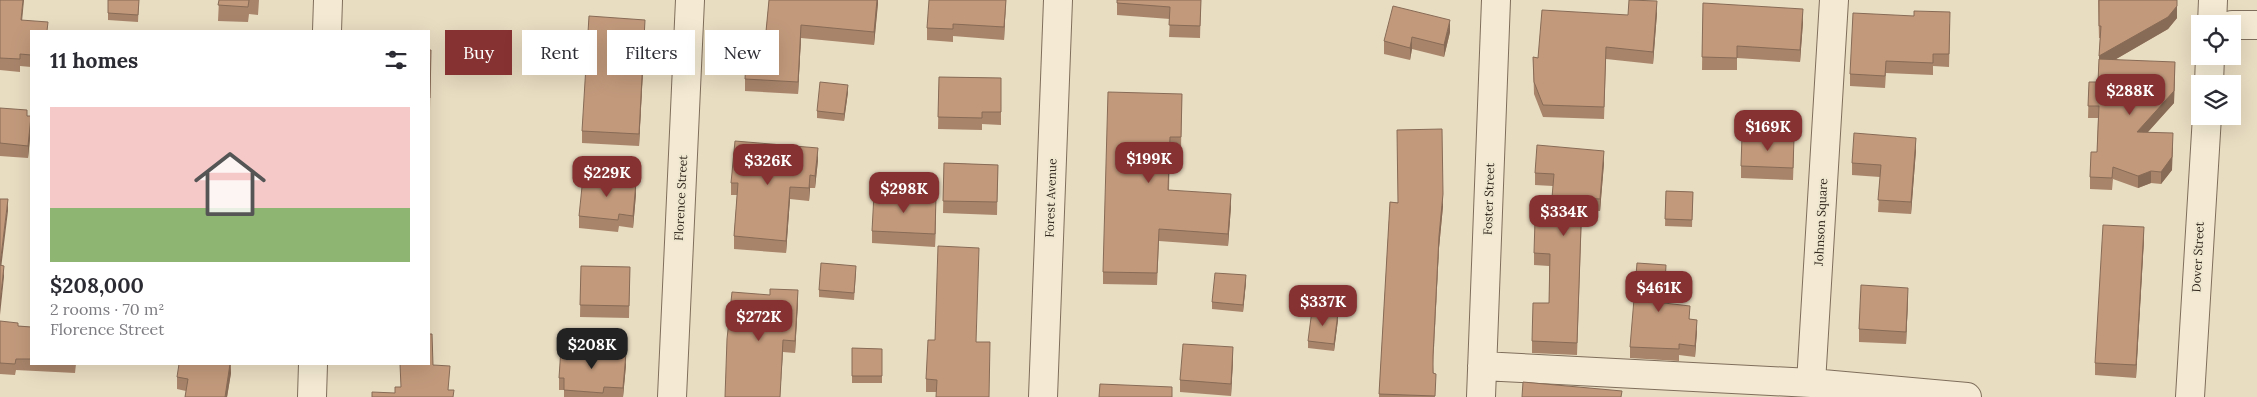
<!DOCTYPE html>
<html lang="en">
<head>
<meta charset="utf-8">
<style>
  :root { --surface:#fff; --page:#f2f2f3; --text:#2b2b33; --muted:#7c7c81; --accent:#873232 }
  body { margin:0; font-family:Lora,serif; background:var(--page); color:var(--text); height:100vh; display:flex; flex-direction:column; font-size:19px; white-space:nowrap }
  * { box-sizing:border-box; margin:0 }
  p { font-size:16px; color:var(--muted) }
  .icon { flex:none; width:28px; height:28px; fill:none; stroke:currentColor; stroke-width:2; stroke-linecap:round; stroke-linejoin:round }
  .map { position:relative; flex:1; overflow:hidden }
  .panel { position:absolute; left:30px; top:30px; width:400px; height:335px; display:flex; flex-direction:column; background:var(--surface); border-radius:0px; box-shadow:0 5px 20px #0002 }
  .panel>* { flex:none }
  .banner { position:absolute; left:445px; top:30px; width:475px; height:45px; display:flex; gap:10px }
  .fabs { position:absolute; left:2191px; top:15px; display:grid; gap:10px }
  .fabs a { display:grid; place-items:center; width:50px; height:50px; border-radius:0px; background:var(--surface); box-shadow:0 5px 20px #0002; font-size:25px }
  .price { position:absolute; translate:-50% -42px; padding:0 11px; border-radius:10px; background:var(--accent); color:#fff; font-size:16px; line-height:32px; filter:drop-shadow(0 1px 2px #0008) }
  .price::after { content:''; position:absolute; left:50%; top:30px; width:15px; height:11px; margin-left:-8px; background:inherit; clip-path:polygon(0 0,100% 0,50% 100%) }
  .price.on { background:#222; color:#fff }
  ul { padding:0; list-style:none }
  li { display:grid; align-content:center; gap:10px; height:265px; padding:0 20px }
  li span { display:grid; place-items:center; height:155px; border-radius:0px; color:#555 }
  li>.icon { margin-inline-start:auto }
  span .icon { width:90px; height:90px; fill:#fffc; stroke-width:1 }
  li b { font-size:21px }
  h2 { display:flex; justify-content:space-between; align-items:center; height:60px; padding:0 20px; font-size:21px }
  .pill { padding:0 18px; border-radius:0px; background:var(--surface); box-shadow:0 5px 20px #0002; font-size:18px; line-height:45px }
  .pill.on { background:var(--accent); color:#fff }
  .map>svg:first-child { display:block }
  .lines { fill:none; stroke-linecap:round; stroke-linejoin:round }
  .minor-casing { stroke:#7f6e5b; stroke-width:30 }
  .tertiary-casing { stroke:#7f6e5b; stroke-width:30 }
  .minor { stroke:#f4ead3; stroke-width:28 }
  .tertiary { stroke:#f4ead3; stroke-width:28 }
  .wall { fill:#a7846a }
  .shaded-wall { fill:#886b56 }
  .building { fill:#c2997b; stroke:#886b56 }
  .labels { text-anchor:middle; stroke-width:4; stroke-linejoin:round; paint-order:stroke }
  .street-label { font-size:12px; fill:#31271d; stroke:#f0e7d0 }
</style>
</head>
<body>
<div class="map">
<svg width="2257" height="397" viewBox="0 0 2257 397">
  <rect width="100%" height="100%" fill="#e8dcc1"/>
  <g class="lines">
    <g class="minor-casing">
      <path id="minor" d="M2212 24 2213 0
        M2232 25H2257
        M327 31 328 0
        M2209 84 2210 56
        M1482 366 1811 383 1967 397
        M1811 383 1834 0
        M312 397 313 364
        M672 397 690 0
        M1481 397 1496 0
        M2190 397 2207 116"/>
    </g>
    <g class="tertiary-casing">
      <path id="tertiary" d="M1043 397 1058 0"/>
    </g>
    <use href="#minor" class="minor"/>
    <use href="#tertiary" class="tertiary"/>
  </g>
  <path class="wall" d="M0 0 22 20 48 31H31V67L20 66V72L0 70Z
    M139 0 138 22 108 20V13Z
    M219 0H259L258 15 249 14 248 22 218 21Z
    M769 0H878L874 45 801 38 798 94 745 91V79L765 42Z
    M1006 0 1004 40 953 36V42L927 40V28Z
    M1117 0H1201L1200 38 1169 37 1170 19 1117 15Z
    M2098 0 2177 18 2168 29 2116 59 2175 74 2174 103 2148 132 2172 170 2161 184 2151 183 2138 188 2113 179 2112 190 2090 189V177L2097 152 2098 118H2088L2089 82H2098L2100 38H2099Z
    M1703 3 1803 22 1800 62 1737 58V70H1702Z
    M1657 13 1653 64 1606 59 1604 119 1543 117 1534 94 1533 57 1538 58 1628 15Z
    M1950 24 1949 67 1933 66V75L1886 73 1885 88 1850 86V74Z
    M645 32 639 146 582 143V131Z
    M1450 32 1444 57 1412 49 1410 60 1384 54V41Z
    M429 50 431 63 430 110H429Z
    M939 77 1001 78V125L982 124V130L938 129Z
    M848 92 844 121 817 118V111Z
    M1182 94 1181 150 1170 149 1169 190 1231 206 1228 246 1159 241 1157 285 1103 284V272Z
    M0 108 27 116 31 128 28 158 0 156Z
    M1916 150 1911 214 1878 212 1880 177 1852 175V163Z
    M1794 151 1793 180 1741 178V166Z
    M818 160 815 188H810L809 201 790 199 786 253 734 249V236L737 195H731V183Z
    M944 163 998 165 997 215 943 213Z
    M1604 163 1600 211 1582 210 1577 355 1532 353V341L1549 303V266L1534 265V253L1550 221 1553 186 1535 185V173Z
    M1666 191 1693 192 1692 227 1665 226Z
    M636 194 633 228 619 226 618 232 579 228V216Z
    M1390 202 1443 206 1439 248 1433 364 1435 397H1379Z
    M936 209 935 247 872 243V231Z
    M2144 239 2136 378 2095 375V363Z
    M581 266 630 267 629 318 580 317Z
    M856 273 854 300 819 297V290Z
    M1666 276 1665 303 1690 319 1697 331 1695 357 1679 355V361L1630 358V347Z
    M1246 282 1243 312 1212 309V302Z
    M1908 300 1906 344 1859 342V329Z
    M798 302 795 353 783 352 725 397Z
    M1338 320 1334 351 1308 348V341Z
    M0 321 18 326 31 327V364H76L75 373 16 370 15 375 0 374Z
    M976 342 990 355 936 392H926V379Z
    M852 348 882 349V383H852Z
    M1233 360 1231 396 1180 392V380Z
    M231 364V373L227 397H185L186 391 177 389V377Z
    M626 365 623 397H564V390H559V378Z"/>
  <path class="shaded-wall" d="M23 0H24L21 32V20Z
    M877 0H878V4L874 45V32Z
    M1006 0 1004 40V27Z
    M1657 1V13L1653 64V52Z
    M2177 6V18L2168 29 2099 69V56Z
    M1803 9V22L1800 62V50Z
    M645 20V32L639 146V134Z
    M1450 20V32L1444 57V45Z
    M801 25V38L798 94V82Z
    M1412 37V49L1410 60V48Z
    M2175 62 2174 103 2137 144V132Z
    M848 85V92L844 121V114Z
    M31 116V128L28 158V146Z
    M1916 138V150L1911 214V202Z
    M2173 146 2172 170 2161 184V172Z
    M818 148V160L815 188V176Z
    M1604 151V163L1600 211V199Z
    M2151 171V183L2138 188V176Z
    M810 175V188L809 201V188Z
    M636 182V194L633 228V216Z
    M790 187V199L786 253V241Z
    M1231 194V206L1228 246V234Z
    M1443 194V206L1439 248 1433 368 1439 236Z
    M936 197V209L935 247V234Z
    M8 199V211L0 277V265Z
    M2144 227V239L2136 378V365Z
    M1666 265V276L1664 314V303Z
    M4 266V277L0 315V303Z
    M1246 275V282L1243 312V305Z
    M1908 288V300L1906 344V332Z
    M798 290V302L795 353V341Z
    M1338 313V320L1334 351V344Z
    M1697 320V331L1695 357V346Z
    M783 340V352L780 397Z
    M1233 347V360L1231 396V384Z
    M626 353V365L623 397V388Z
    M230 364 231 373 227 397H225Z"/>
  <path class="building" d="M0 0H23L21 20 48 22 47 31H31V55L20 54V59L0 58Z
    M108 0H139L138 15 108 13Z
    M219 0H249L248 7 218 5Z
    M769 0H877L874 32 801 25 798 82 745 79 747 41 765 42Z
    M929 0H1006L1004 27 953 24V29L927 28Z
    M1117 0H1201L1200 26 1169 25 1170 7 1117 3Z
    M1629 0 1657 1 1653 52 1606 47 1604 107 1543 105 1534 82 1533 57 1538 58 1542 10 1628 15Z
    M2099 0H2177V6L2168 17 2099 56 2101 26H2099Z
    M1703 3 1803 9 1800 50 1737 46V58L1702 57Z
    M1393 6 1450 20 1444 45 1412 37 1410 48 1384 41Z
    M1914 11 1950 12 1949 54H1933V63L1886 61 1885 76 1850 74 1853 13 1914 16Z
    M589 16 645 20 639 134 582 131Z
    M429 50H431L430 98H429Z
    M2099 59 2175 62 2174 91 2137 132 2173 133 2172 157 2161 172 2151 171 2138 176 2113 167 2112 178 2090 177 2091 152H2097L2099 106H2088L2089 82H2098Z
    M939 77 1001 78V112H982V118L938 117Z
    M820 82 848 85 844 114 817 111Z
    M1108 92 1182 94 1181 137H1170L1168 190 1231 194 1228 234 1159 229 1157 273 1103 272Z
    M0 108 27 110V116H31L28 146 0 143Z
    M1442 129 1443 194 1439 236 1433 356V373L1436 374 1435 396 1379 394 1390 202 1398 203 1397 130Z
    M1854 133 1916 138 1911 202 1878 200 1881 165 1852 163Z
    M1742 136 1794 138 1793 168 1741 166Z
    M735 141 818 148 815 176 810 175 809 188 790 187 786 241 734 236 738 183H731Z
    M1537 145 1604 151 1600 199 1582 198 1577 343 1532 341 1533 303H1549L1550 254 1534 253 1535 220 1550 221 1554 174 1535 173Z
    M944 163 998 165 997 202 943 201Z
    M583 177 636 182 633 216 619 214 618 220 579 216Z
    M1666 191 1693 192 1692 220 1665 219Z
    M874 194 936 197 935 234 872 231Z
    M0 199H8L0 265 4 266 0 303Z
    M2103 225 2144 227 2136 365 2095 363Z
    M938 246 979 248 976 342H990L989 397H936L937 380 926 379 928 340H935Z
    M821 263 856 266 854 293 819 290Z
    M1637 263 1666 265 1664 303 1690 306 1689 319 1697 320 1695 346 1679 344V349L1630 347Z
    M581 266 630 267 629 306 580 305Z
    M1215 273 1246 275 1243 305 1212 302Z
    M1861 285 1908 288 1906 332 1859 329Z
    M770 289 798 290 795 341 783 340 780 397H725L727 339 732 292 770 295Z
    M1312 310 1338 313 1334 344 1308 341Z
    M0 321 18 323V326L31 327V359H16L15 364 0 363Z
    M429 334H432L433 365 450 366 448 390H454L453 397H372V392L395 393V387H401L400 364H429Z
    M1183 344 1233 347 1231 384 1180 380Z
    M561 348 626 353 623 388 604 387 603 393 564 390V378H559Z
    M852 348 882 349V376H852Z
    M179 364H230L225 397H185L188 379 177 377Z
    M1523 382 1622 391 1621 397H1522Z
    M1100 384 1172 387V397H1099Z"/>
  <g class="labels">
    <g class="street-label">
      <text transform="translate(681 198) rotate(-87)" y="4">Florence Street</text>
      <text transform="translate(1051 198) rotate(-88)" y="4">Forest Avenue</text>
      <text transform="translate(1489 199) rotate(-88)" y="4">Foster Street</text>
      <text transform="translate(1821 222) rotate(-87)" y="4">Johnson Square</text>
      <text transform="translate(2198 257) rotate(-87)" y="4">Dover Street</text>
    </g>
  </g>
</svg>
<div class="fabs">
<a><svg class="icon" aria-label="locate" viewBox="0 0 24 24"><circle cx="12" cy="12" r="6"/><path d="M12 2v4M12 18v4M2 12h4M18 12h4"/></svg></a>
<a><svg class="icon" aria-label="layers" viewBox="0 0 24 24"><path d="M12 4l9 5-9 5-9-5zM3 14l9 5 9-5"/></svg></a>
</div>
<b class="price" style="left:2130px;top:116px">$288K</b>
<b class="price" style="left:1768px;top:152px">$169K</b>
<b class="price" style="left:1149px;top:184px">$199K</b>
<b class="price" style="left:768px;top:186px">$326K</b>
<b class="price" style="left:607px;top:198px">$229K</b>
<b class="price" style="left:904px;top:214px">$298K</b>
<b class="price" style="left:1564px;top:237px">$334K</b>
<b class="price" style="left:1659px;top:313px">$461K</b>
<b class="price" style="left:1323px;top:327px">$337K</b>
<b class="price" style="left:759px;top:342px">$272K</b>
<b class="price on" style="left:592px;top:370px">$208K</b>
<div class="banner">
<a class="pill on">Buy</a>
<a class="pill">Rent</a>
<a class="pill">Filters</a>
<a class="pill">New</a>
</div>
<section class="panel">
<h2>11 homes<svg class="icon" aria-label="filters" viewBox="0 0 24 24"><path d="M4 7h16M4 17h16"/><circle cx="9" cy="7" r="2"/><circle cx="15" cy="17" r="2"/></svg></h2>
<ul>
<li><span style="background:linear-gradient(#f6c9c9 65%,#8fb573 0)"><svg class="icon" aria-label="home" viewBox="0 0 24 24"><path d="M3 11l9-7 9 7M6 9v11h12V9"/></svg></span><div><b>$208,000</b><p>2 rooms · 70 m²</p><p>Florence Street</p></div></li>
</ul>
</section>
</div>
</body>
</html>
